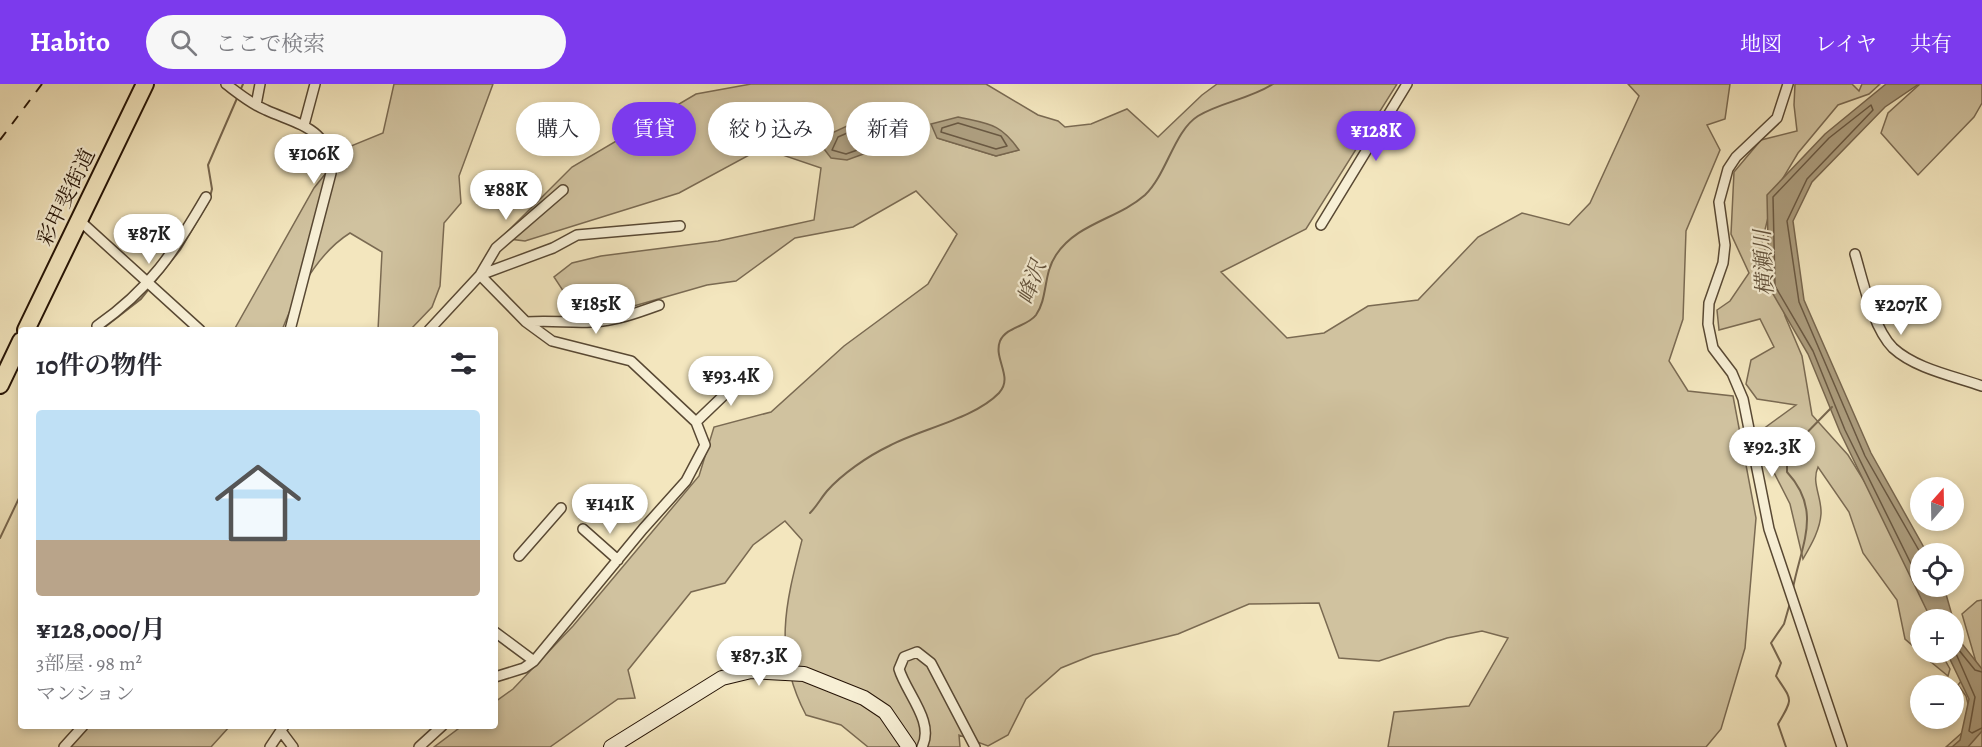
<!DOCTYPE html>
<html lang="ja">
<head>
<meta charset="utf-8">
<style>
  :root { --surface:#fff; --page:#f7f7f7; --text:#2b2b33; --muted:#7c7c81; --line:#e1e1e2; --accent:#7c3aed }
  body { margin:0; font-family:Alegreya,"Noto Serif JP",serif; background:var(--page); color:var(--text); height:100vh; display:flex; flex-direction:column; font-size:22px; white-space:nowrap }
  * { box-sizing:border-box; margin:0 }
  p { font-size:20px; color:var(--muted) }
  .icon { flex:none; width:33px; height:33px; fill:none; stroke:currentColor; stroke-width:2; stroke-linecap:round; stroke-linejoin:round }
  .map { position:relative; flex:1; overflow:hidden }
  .sheet { position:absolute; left:18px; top:243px; width:480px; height:402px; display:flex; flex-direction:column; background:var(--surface); border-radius:6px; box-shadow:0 3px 9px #0003 }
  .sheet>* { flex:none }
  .hud { position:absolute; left:516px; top:18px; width:570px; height:54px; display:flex; gap:12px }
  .needle { width:39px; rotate:20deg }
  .fabs { position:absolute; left:1910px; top:393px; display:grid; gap:12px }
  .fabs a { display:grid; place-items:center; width:54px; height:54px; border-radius:50%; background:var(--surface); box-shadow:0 3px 9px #0003; font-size:30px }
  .price { position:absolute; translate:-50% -51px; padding:0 14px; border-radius:21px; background:#fff; color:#222; font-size:20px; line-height:39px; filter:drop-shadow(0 2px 3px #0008) }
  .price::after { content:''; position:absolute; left:50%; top:36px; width:18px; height:14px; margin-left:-9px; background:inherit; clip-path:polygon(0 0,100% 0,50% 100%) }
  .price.active { background:var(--accent); color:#fff }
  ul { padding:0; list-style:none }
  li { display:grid; align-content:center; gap:12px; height:318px; padding:0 18px }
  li+li { border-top:2px solid var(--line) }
  li span { display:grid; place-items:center; height:186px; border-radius:6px; color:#555 }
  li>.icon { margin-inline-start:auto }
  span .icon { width:108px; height:108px; fill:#fffc; stroke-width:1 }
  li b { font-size:26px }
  h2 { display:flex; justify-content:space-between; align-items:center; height:72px; padding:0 18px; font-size:26px }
  .pill { padding:0 21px; border-radius:27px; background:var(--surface); box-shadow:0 3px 9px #0003; font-size:21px; line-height:54px }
  .pill.active { background:var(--accent); color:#fff }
  header { display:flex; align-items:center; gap:36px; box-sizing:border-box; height:84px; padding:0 30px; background:var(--accent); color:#fff }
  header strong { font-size:28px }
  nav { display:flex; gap:33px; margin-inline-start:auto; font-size:21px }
  .search { width:420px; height:54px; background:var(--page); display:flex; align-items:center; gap:15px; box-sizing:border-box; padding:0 21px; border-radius:33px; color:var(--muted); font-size:22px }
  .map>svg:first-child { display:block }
  .green { fill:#d0c29f; stroke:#7a6a52; stroke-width:1.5; fill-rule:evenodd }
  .water { fill:#ad9e7f; stroke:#77664e; stroke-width:1.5 }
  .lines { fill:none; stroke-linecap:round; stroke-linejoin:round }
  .shore { stroke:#695842; stroke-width:1.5 }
  .stream { stroke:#77664e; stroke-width:2 }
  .street-casing { stroke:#584833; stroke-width:12 }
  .secondary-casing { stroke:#251305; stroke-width:16 }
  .highway-casing { stroke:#251305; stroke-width:20 }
  .street { stroke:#f7efd5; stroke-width:9 }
  .secondary { stroke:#f7efd5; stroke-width:14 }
  .highway { stroke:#f3e6be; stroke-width:16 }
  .rail { stroke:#251305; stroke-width:2; stroke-dasharray:10 10; stroke-linecap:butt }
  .labels { text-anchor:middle; stroke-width:4.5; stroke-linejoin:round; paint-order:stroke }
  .street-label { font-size:21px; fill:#251305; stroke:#f7efd5 }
  .water-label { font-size:22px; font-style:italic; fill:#62523c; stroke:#f7efd5 }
</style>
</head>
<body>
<header>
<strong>Habito</strong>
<div class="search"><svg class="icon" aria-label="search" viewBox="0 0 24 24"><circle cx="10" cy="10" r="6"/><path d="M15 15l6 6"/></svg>ここで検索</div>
<nav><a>地図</a><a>レイヤ</a><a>共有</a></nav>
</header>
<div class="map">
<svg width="1982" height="663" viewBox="0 0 1982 663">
  <rect width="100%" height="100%" fill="#f3e6be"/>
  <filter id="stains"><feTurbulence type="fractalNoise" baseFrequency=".00333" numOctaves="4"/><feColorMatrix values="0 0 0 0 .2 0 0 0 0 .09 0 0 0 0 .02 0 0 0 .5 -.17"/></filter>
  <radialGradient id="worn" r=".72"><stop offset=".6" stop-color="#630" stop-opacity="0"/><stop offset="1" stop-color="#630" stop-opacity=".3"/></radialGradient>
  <path class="green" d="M394 0H493L459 92 461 119 444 139 440 202 432 223 410 246H378L382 168 350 149C318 169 296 210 282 246H234L314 104 346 64 383 49Z
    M751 0H986L1038 31 1058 37 1065 43 1091 40 1127 25 1158 53 1202 11 1217 0H1397L1306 145 1221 188 1287 254 1324 249 1368 222 1418 216 1478 153 1522 129 1569 141 1590 119 1639 12 1628 0H1730L1725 35 1707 41 1720 66 1686 147 1683 235 1669 277 1688 307 1733 312 1756 434 1745 564 1721 645 1706 663H1388L1394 628 1469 622 1508 554 1482 547 1447 554 1379 577 1339 574 1319 519 1249 520 1178 550 1093 571 1061 584 1026 615 1008 651 988 662 959 651 960 663H868L841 641 806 631C773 568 785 522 802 456L785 437 753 461 725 499 691 508 628 586 635 614 618 615 550 663H434L462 642H495V618L513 605 573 542 699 392 714 343 771 328 844 262 928 200 957 150 916 107 853 143 795 154 736 197 707 201 620 226 575 225 554 193 572 179 601 172 718 157 814 136 821 84 762 64 679 109 525 157 501 154 572 83 696 10ZM937 54 1019 66 996 72Z
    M1795 0H1852L1859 7 1862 0H1880L1869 10 1838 21 1798 69 1774 109 1762 158 1776 192 1785 232 1802 272 1812 331 1848 371 1897 450 1920 502 1925 503 1929 535 1920 536V568L1905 555 1897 516 1863 469 1849 428 1818 383C1811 399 1822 413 1821 430 1820 446 1811 461 1803 475L1790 420 1763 367 1759 348 1796 321 1757 315 1746 300 1751 276 1774 263 1760 235 1719 246 1717 226 1730 217 1749 189 1731 150 1734 88 1761 56 1797 47 1794 21Z
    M1920 0H1982V19L1974 33 1918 91 1881 49 1888 29Z
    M1982 516V663H1946L1973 639 1966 612 1958 601 1976 578 1962 530 1977 517Z
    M1920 569H1941L1950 585 1948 592Z
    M79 642H230L211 663H67Z"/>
  <path class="water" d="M1886 0H1919L1885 23 1812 98 1793 137 1804 216 1871 369 1927 469 1920 470V502L1944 503 1959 556 1982 585V647L1968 663H1952L1960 656 1969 615 1947 569 1953 568V536L1931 535 1840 348 1808 270 1769 203 1767 111 1825 50Z
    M883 28 893 34 894 59 847 76 831 74 824 65 834 48 875 29Z
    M958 33C989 40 1000 39 1019 66L996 72 937 54 931 40Z"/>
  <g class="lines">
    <path class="shore" d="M882 34 887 39 886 56 846 70 832 66 838 53Z
      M958 39 1001 52 1007 62 996 65 941 48 942 44Z
      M1920 498 1845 346 1813 267 1775 202 1773 113 1829 54 1871 21 1873 26 1807 95 1787 137 1799 218 1865 372 1921 470
      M1982 588 1975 586 1958 565H1954L1975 613 1969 647 1972 649 1982 644"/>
    <path class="stream" d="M240 7 243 0
      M152 201 180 166 209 117 212 105 208 81 238 12
      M101 246 141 215 149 205
      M810 429C817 422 821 414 827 407 842 390 868 372 889 362 920 345 974 335 999 309 1014 293 993 275 1000 257 1007 242 1027 243 1036 231 1048 214 1043 190 1056 171 1077 139 1118 135 1145 111 1167 90 1174 47 1198 32 1221 18 1250 15 1273 0
      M0 454 21 410
      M1793 504C1801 461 1823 427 1787 388V369L1832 323
      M1786 663 1778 640C1794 613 1792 617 1776 592L1781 579 1771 559 1784 540 1790 519"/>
    <g class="street-casing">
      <path id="street" d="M226 0C238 9 251 20 266 26 299 41 331 44 331 89L290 246
        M1788 0 1777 34 1736 73 1728 85 1719 118 1725 161 1723 179 1709 219 1708 240 1713 264 1732 289 1743 315 1769 445 1842 663
        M256 21 260 0
        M304 41 315 0
        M79 136 200 246
        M1321 141 1407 0
        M1855 170C1863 197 1873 244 1893 264 1916 285 1954 292 1982 302
        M480 191 526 238 552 257 631 277 696 338 705 361 686 397 643 445 534 577 524 584 495 593
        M480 191 553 164 577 151 680 142
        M526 238C548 236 569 239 591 238 615 237 637 229 659 221
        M97 242C150 205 174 168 206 113
        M429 246 480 191 496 164 563 106
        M696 338 747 289
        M583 445 618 476
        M519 472 561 424
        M495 548 534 577
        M281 647 293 663
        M64 663 83 642
        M270 663 284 642
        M419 663 442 642
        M922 663C935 638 906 609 899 585L904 573 917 568 931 579 975 663"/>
    </g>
    <g class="secondary-casing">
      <path id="secondary" d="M611 663 722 594 751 587 804 590 864 614 885 628 909 663"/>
    </g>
    <g class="highway-casing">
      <path id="highway" d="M26 246 145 0
        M0 301 21 257"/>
    </g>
    <use href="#street" class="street"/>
    <use href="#secondary" class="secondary"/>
    <use href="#highway" class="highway"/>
    <path class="rail" d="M0 56 42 0"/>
  </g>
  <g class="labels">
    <g class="street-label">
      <text transform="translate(66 113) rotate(-64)" y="7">彩甲斐街道</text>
    </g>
    <g class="water-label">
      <text transform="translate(1763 179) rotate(-93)" y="8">横瀬川</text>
      <text transform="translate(1031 198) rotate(-70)" y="8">峰沢</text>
    </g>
  </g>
  <rect width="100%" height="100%" filter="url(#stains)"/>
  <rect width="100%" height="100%" fill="url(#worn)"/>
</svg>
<div class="fabs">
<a><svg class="needle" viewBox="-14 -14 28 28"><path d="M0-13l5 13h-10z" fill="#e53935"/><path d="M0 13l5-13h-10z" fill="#7c7c81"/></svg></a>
<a><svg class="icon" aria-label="locate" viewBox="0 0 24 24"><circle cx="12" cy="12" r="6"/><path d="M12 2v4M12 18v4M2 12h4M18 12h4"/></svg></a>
<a>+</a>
<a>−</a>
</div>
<b class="price active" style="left:1376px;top:78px">¥128K</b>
<b class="price" style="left:314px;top:101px">¥106K</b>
<b class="price" style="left:506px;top:137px">¥88K</b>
<b class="price" style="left:149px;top:181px">¥87K</b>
<b class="price" style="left:596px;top:251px">¥185K</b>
<b class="price" style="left:1901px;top:252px">¥207K</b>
<b class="price" style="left:731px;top:323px">¥93.4K</b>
<b class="price" style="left:1772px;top:394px">¥92.3K</b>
<b class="price" style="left:610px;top:451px">¥141K</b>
<b class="price" style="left:759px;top:603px">¥87.3K</b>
<div class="hud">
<a class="pill">購入</a>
<a class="pill active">賃貸</a>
<a class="pill">絞り込み</a>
<a class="pill">新着</a>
</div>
<section class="sheet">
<h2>10件の物件<svg class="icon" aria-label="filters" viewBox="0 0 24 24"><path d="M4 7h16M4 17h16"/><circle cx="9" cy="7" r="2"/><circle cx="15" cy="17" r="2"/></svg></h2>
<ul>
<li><span style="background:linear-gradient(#bfe0f5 70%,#b9a48a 0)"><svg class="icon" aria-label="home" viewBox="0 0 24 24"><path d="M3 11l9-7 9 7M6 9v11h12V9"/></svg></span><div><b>¥128,000/月</b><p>3部屋 · 98 m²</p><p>マンション</p></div></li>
</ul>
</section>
</div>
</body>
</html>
